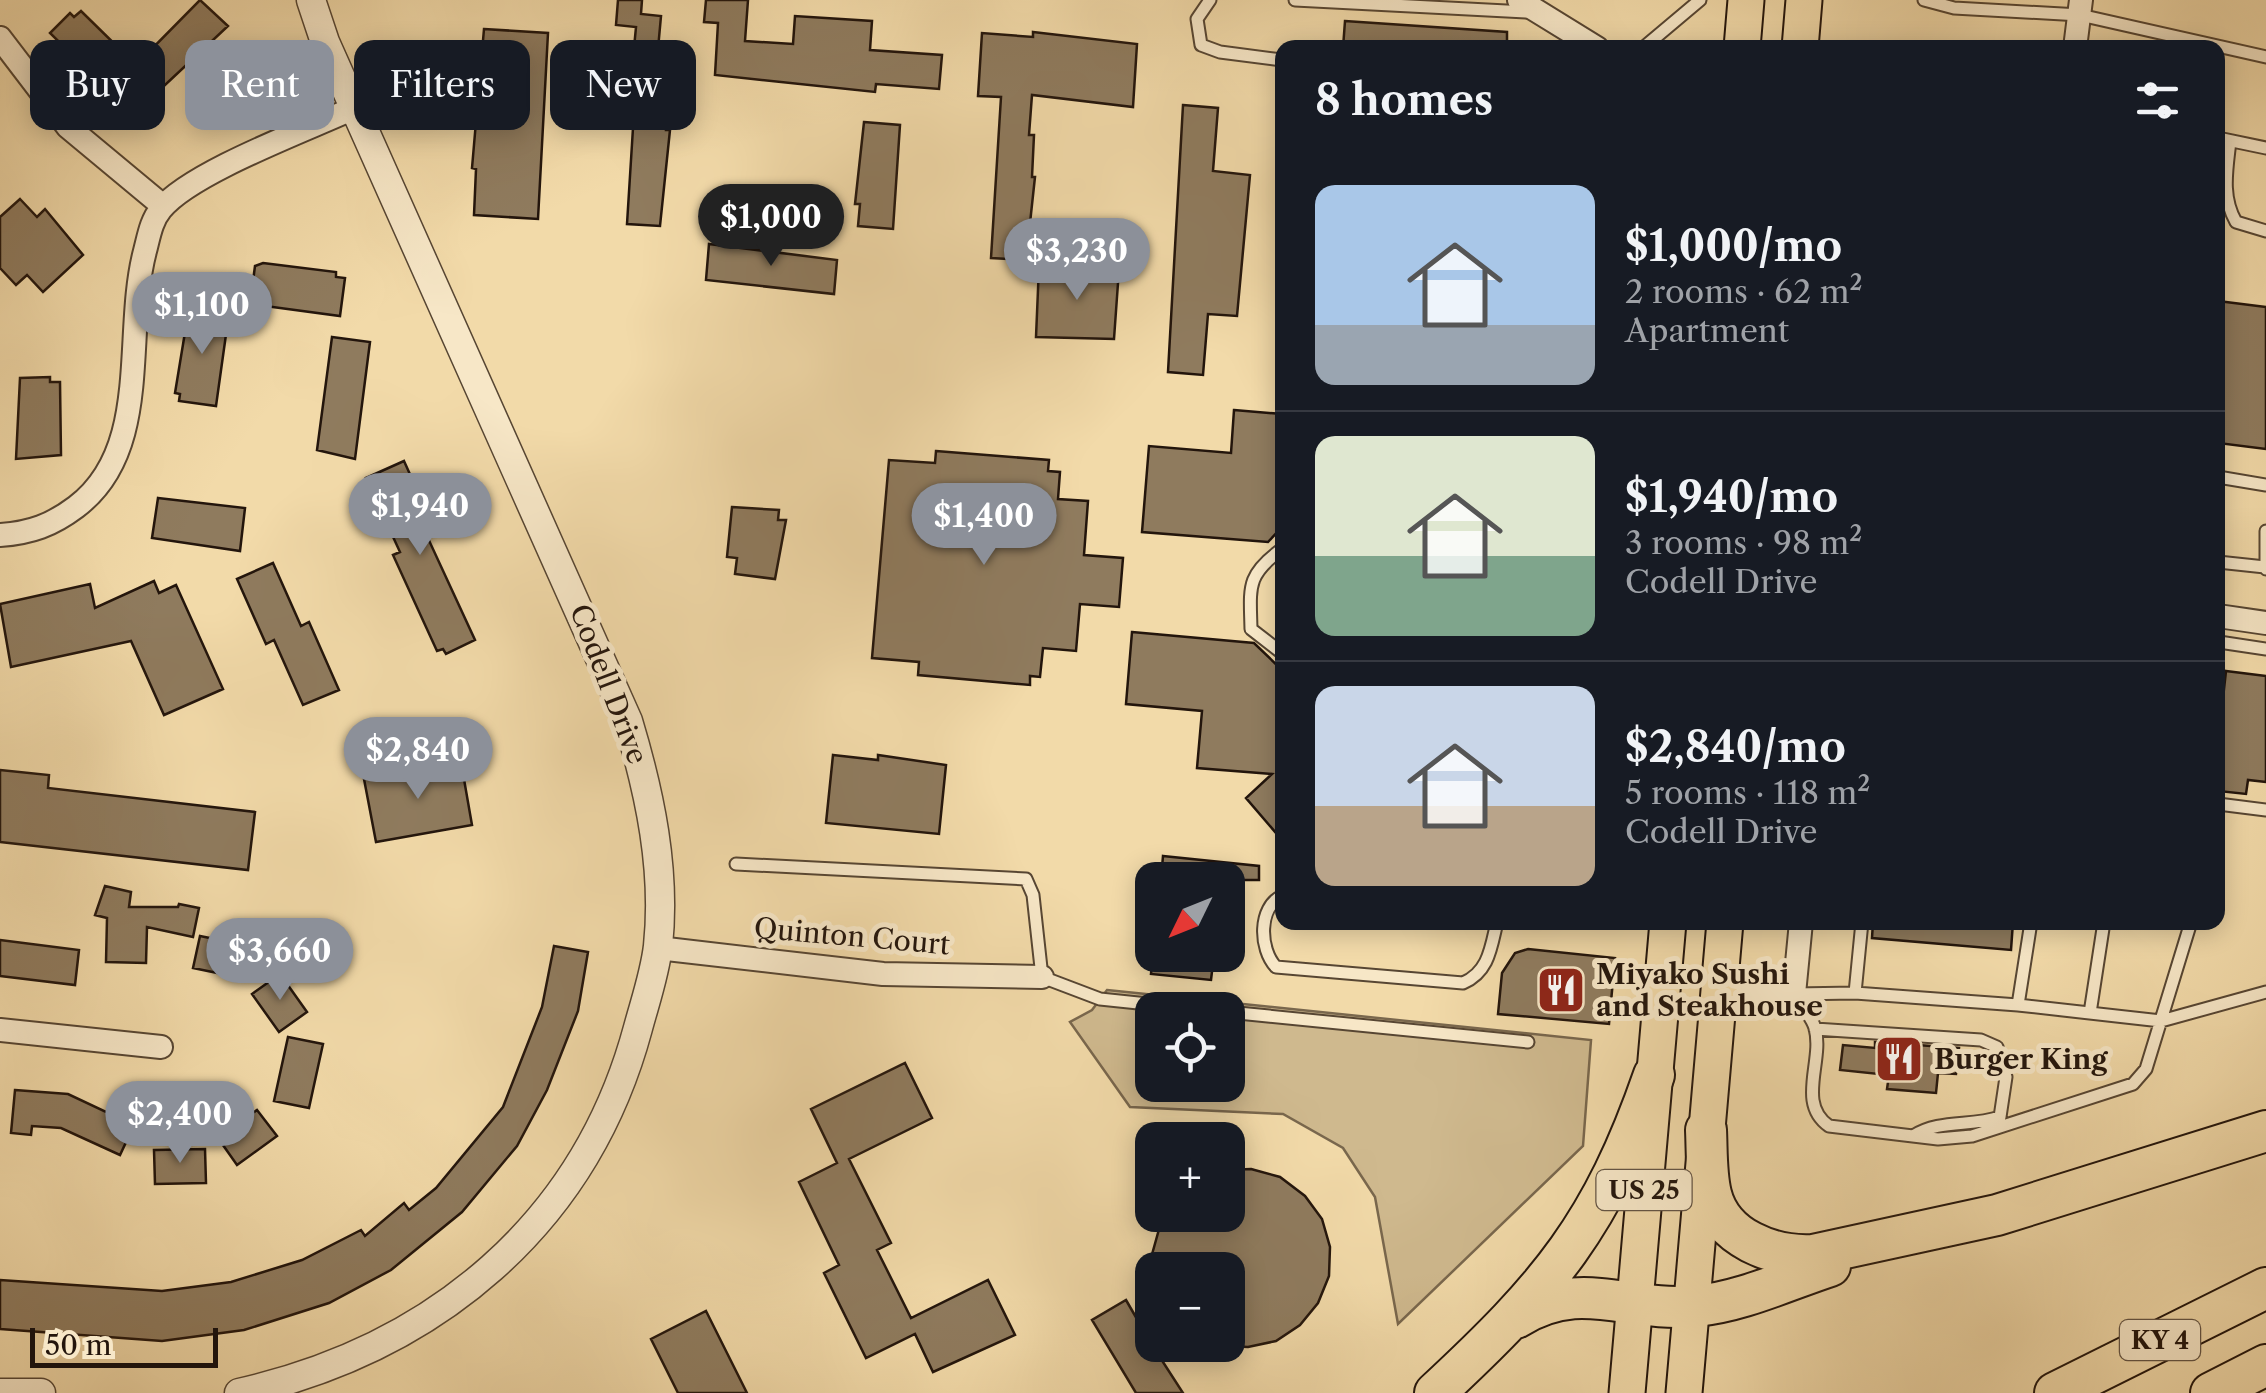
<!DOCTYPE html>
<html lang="en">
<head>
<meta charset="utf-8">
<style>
  :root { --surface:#171b24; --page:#20242c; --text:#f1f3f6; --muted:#9ea1a6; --line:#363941; --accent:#8c9099 }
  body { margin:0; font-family:"Libre Caslon Text",serif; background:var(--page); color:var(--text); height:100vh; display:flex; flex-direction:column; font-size:38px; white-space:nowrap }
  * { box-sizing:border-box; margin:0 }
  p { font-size:32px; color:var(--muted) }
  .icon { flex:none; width:55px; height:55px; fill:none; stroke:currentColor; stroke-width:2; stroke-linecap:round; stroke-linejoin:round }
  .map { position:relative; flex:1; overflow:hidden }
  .side { position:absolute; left:1275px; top:40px; width:950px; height:890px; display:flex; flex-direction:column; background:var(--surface); border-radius:20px; box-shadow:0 5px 25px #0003 }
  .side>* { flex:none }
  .hud { position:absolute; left:30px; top:40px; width:950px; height:90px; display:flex; gap:20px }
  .needle { width:65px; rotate:227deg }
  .tools { position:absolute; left:1135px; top:862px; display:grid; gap:20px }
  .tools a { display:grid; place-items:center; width:110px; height:110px; border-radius:20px; background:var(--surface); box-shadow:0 5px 25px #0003; font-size:50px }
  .scale { position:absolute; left:30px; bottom:25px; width:188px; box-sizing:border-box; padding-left:10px; border:5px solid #23150c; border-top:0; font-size:28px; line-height:35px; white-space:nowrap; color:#23150c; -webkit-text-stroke:8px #f7e7c7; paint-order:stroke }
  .price { position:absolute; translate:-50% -85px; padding:0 22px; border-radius:35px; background:var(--accent); color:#fff; font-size:32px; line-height:65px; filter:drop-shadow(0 2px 5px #0008) }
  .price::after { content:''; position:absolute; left:50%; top:60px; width:30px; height:22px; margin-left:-15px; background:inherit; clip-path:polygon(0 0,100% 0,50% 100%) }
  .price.selected { background:#222; color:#fff }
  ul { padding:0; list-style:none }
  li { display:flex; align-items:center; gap:30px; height:250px; padding:0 40px }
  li+li { border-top:2px solid var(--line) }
  li span { display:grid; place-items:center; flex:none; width:280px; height:200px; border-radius:20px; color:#555 }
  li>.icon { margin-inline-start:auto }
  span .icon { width:120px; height:120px; fill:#fffc; stroke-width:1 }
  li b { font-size:42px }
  h2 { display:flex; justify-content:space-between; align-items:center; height:120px; padding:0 40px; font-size:42px }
  .tag { padding:0 35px; border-radius:20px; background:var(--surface); box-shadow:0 5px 25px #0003; font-size:35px; line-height:90px }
  .tag.selected { background:var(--accent); color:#fff }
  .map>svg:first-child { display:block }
  .green { fill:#cfb98e; stroke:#79674d; stroke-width:2.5; fill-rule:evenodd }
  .building { fill:#8f7b5e; stroke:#23150c; stroke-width:2.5 }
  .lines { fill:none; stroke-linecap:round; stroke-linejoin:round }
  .service-casing { stroke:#574633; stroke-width:15 }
  .minor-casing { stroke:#574633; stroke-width:26 }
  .tertiary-casing { stroke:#574633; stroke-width:31 }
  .trunk-casing { stroke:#23150c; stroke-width:39 }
  .motorway-casing { stroke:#23150c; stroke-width:44 }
  .service { stroke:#f7e7c7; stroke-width:11 }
  .minor { stroke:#f7e7c7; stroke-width:22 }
  .tertiary { stroke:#f7e7c7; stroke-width:28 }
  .trunk { stroke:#f2daa9; stroke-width:35 }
  .motorway { stroke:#f2daa9; stroke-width:40 }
  .labels { text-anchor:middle; stroke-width:10; stroke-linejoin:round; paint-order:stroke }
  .shield { fill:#f7e7c7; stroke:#635444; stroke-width:2.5 }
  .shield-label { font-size:25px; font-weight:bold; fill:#23150c }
  .street-label { font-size:28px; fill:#23150c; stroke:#f7e7c7 }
  .poi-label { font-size:28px; font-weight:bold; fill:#23150c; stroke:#f7e7c7; text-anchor:start }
</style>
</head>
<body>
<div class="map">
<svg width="2266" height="1393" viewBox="0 0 2266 1393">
  <rect width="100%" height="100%" fill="#f2daa9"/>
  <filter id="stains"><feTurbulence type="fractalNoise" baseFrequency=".002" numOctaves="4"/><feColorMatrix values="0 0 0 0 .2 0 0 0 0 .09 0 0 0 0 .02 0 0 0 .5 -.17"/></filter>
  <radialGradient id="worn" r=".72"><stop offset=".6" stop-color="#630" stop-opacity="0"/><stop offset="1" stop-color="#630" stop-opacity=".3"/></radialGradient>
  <path class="green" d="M1107 990 1591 1040 1583 1146 1398 1324 1375 1197 1343 1148 1283 1114 1130 1107 1070 1022 1092 1010ZM1152 1010H1228V1085H1152Z"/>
  <path class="building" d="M200 0 228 26 133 115 50 33 70 13 74 17 81 11 136 65Z
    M618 0H642L641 14 661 16 657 60 670 61 666 130H670L660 226 627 224 638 48H634L636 27 616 25Z
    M706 0H748L745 41 793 44 795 16 872 21 870 50 942 55 939 89 876 84 875 92 715 75 718 23 704 22Z
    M1345 21 1507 32V48H1343Z
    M484 29 548 33 538 219 474 215 476 169 472 168Z
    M1033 32 1137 44 1133 107 1032 95 1029 135H1034L1032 177H1035L1026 260 991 258 1001 97 978 96 982 33 1033 37Z
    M1183 105 1218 108 1213 171 1250 175 1237 316 1208 314 1203 375 1168 372Z
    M864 122 900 125 893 229 858 226 860 204H855Z
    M20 199 37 217 45 209 83 255 43 292 27 275 16 285 0 268V217Z
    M709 244 837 260 834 294 706 280Z
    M263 263 336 272V277L345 278 340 316 250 304 255 266Z
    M1039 266 1119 269 1114 339 1036 337Z
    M2218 301 2266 307V449L2218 443Z
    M189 308 229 313 216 406 179 401 180 394 175 393Z
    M332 337 370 342 355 459 317 450Z
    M50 377V382H60L61 455 16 459 20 378Z
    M1234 410 1282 414V527L1268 542 1142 532 1149 446 1231 453Z
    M936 451 1049 460 1048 471 1060 472 1058 499 1088 501 1084 555 1123 558 1119 607 1080 604 1076 651 1043 648 1040 677 1030 676V685L918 675 919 662 872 658 889 460 935 463Z
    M404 461 435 530 426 534 475 640 446 654 443 649 437 651 393 555 400 552 366 478Z
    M158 498 245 508 240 551 152 538Z
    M732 507 779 510 778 520H786L775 579 735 574 737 558 727 557Z
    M273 563 301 626 309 622 339 690 303 705 274 640 266 644 237 579Z
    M154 581 159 593 176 585 223 689 164 715 131 641 11 667 0 604 90 584 95 608Z
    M1132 632 1254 643 1282 670V840L1246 798 1272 774 1197 768 1202 711 1126 704Z
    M2226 671 2266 676V782L2248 780 2246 794 2218 791V697L2223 698Z
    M833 755 878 760V755L946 765 939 834 826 823Z
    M461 762 472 825 376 842 364 779Z
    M0 770 49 775 48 788 255 812 248 870 0 842Z
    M1163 856 1259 866V880H1161Z
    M105 886 131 892 129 907H178L179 904 199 908 193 937 147 927 146 963 106 962 107 918 95 915Z
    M1873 922H2013L2011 950 1872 938Z
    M200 936 239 944 232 976 193 968Z
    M0 940 79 950 75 985 0 976Z
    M554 946 588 952 578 1011 547 1090 517 1146 462 1212 391 1270 329 1303 244 1330 162 1341 0 1329V1280L162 1291 231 1282 302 1260 361 1230 365 1236 404 1203 409 1210 436 1188 503 1107 542 1007Z
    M1528 949 1615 958 1609 1024 1498 1014 1502 973 1515 953Z
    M1153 955H1214L1211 980 1151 974Z
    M280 974 307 1012 279 1032 252 994Z
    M288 1037 323 1044 309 1108 274 1101Z
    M1875 1042 1959 1048 1956 1074 1938 1073 1936 1093 1887 1089 1889 1075 1840 1070 1843 1045 1875 1048Z
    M905 1063 932 1118 849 1159 891 1243 877 1250 911 1318 988 1280 1015 1335 933 1372 915 1334 866 1358 824 1273 839 1265 799 1182 837 1163 811 1109Z
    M15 1090 68 1094 134 1125 120 1155 61 1128 32 1126 31 1135 11 1133Z
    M257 1110 277 1136 237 1165 218 1138Z
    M205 1149 206 1183 155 1184 154 1150Z
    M1251 1169 1280 1177 1305 1196 1322 1219 1330 1247 1329 1276 1318 1303 1300 1325 1276 1341 1248 1347 1228 1346V1270H1153L1151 1258 1163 1215H1228V1170Z
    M1126 1300 1152 1345 1183 1393H1136L1092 1320Z
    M706 1311 747 1393H678L651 1339Z"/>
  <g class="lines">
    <g class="service-casing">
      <path id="service" d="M1210 0 1197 19 1201 45 1220 52 1282 60
        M1295 0 1526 12
        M1924 0 1954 8 2080 15 2266 57
        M1643 48 1700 0
        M2218 138 2266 148
        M2230 141C2227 169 2221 196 2236 222L2266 231
        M2218 477 2266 485
        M2266 531V569
        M1282 549C1246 575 1250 587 1251 629L1282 653
        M2218 562 2265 567
        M2219 642 2266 649
        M2218 804 2266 810
        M736 864 1026 879 1033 895 1042 977 1100 999 1205 1010
        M1282 896C1258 907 1259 949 1276 967L1463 983C1489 972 1491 947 1497 922
        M1855 993 1862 922
        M1794 994C1800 1004 1812 1017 1815 1028 1824 1061 1796 1103 1829 1126L1938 1139 1972 1136 2133 1084 2146 1069 2191 922
        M1794 994 1855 993 2018 1005 2161 1021 2266 992
        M2018 1005 2031 922
        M1228 1012 1528 1042
        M2090 1013 2104 922
        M1815 1029 1981 1040 1997 1047 2006 1077 2000 1117C1970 1127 1940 1119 1913 1136"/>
    </g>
    <g class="minor-casing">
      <path id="minor" d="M1519 0 1597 48
        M0 38 68 127 163 206
        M2075 48 2081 0
        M0 535C31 533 52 525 76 507 153 449 123 334 145 251 149 236 151 221 161 209 191 172 309 129 356 107
        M2218 616 2266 623
        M658 948 883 974 1042 977
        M1719 1000 1794 994 1801 922
        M0 1030 161 1047"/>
    </g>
    <g class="tertiary-casing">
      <path id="tertiary" d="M0 1393H41
        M239 1393C434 1349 585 1225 638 1028 645 1002 655 973 658 946 666 870 650 794 628 721L325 42 311 0"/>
    </g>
    <g class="trunk-casing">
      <path id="trunk" d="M1742 48 1746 0
        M1800 48 1804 0
        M1627 1393 1668 922
        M1684 1393 1725 922"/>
    </g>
    <g class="motorway-casing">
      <path id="motorway" d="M1706 1130C1707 1151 1706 1174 1711 1194 1722 1239 1773 1257 1813 1255L1997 1215 2266 1131
        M1516 1318C1582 1277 1626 1313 1696 1306 1741 1302 1787 1280 1830 1266
        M1435 1393C1550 1286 1602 1225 1654 1075
        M2055 1393 2266 1288
        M2211 1393 2266 1365"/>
    </g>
    <use href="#service" class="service"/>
    <use href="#minor" class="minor"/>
    <use href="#tertiary" class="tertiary"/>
    <use href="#trunk" class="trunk"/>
    <use href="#motorway" class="motorway"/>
  </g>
  <defs>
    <g id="restaurant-square" transform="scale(2.5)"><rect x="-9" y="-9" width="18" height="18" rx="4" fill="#8f2418" stroke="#f7e7c7"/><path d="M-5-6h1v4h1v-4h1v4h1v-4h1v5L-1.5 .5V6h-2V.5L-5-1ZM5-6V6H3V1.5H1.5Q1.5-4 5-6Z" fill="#fff"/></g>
  </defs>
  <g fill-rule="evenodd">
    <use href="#restaurant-square" x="1561" y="990"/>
    <use href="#restaurant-square" x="1899" y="1059"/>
  </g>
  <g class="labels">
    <g class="shield">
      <rect x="1596.5" y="1170" width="95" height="40" rx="8"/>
      <rect x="2120" y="1320" width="80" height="40" rx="8"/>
    </g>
    <g class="shield-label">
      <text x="1644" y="1199">US 25</text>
      <text x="2160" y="1349">KY 4</text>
    </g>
    <g class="street-label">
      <text transform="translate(609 684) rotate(69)" y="10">Codell Drive</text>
      <text transform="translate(852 936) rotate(5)" y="10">Quinton Court</text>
    </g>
    <g class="poi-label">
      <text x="1596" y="984">Miyako Sushi<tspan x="1596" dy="32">and Steakhouse</tspan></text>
      <text x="1934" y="1069">Burger King</text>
    </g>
  </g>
  <rect width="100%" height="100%" filter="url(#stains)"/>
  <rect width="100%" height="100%" fill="url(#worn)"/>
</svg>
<div class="tools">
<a><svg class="needle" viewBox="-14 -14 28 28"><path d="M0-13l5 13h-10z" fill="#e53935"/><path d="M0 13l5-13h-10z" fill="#9ea1a6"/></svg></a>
<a><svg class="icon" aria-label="locate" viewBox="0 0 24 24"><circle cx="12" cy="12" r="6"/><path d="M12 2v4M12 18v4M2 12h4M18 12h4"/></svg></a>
<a>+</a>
<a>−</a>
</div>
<div class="scale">50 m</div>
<b class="price selected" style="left:771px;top:269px">$1,000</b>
<b class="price" style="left:1077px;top:303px">$3,230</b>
<b class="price" style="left:202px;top:357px">$1,100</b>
<b class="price" style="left:420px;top:558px">$1,940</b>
<b class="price" style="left:984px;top:568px">$1,400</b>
<b class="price" style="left:418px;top:802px">$2,840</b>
<b class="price" style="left:280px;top:1003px">$3,660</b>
<b class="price" style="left:180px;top:1166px">$2,400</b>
<div class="hud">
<a class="tag">Buy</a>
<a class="tag selected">Rent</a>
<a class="tag">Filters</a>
<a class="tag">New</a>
</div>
<section class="side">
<h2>8 homes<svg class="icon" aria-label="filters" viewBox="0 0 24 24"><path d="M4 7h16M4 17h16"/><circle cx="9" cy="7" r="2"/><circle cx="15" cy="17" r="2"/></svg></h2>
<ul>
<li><span style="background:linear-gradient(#a9c7e8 70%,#9aa5b1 0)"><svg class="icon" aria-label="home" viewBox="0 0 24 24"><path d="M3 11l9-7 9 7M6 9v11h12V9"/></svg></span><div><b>$1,000/mo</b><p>2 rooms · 62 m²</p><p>Apartment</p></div></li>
<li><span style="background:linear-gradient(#dfe7d0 60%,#7fa58c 0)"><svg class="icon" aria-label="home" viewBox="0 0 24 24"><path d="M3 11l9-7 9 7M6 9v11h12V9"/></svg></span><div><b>$1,940/mo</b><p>3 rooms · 98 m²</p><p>Codell Drive</p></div></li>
<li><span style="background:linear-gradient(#c9d6e8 60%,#b9a48a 0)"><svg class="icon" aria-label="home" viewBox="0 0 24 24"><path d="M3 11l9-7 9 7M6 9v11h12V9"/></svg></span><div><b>$2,840/mo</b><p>5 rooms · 118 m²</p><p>Codell Drive</p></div></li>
</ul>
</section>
</div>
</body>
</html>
